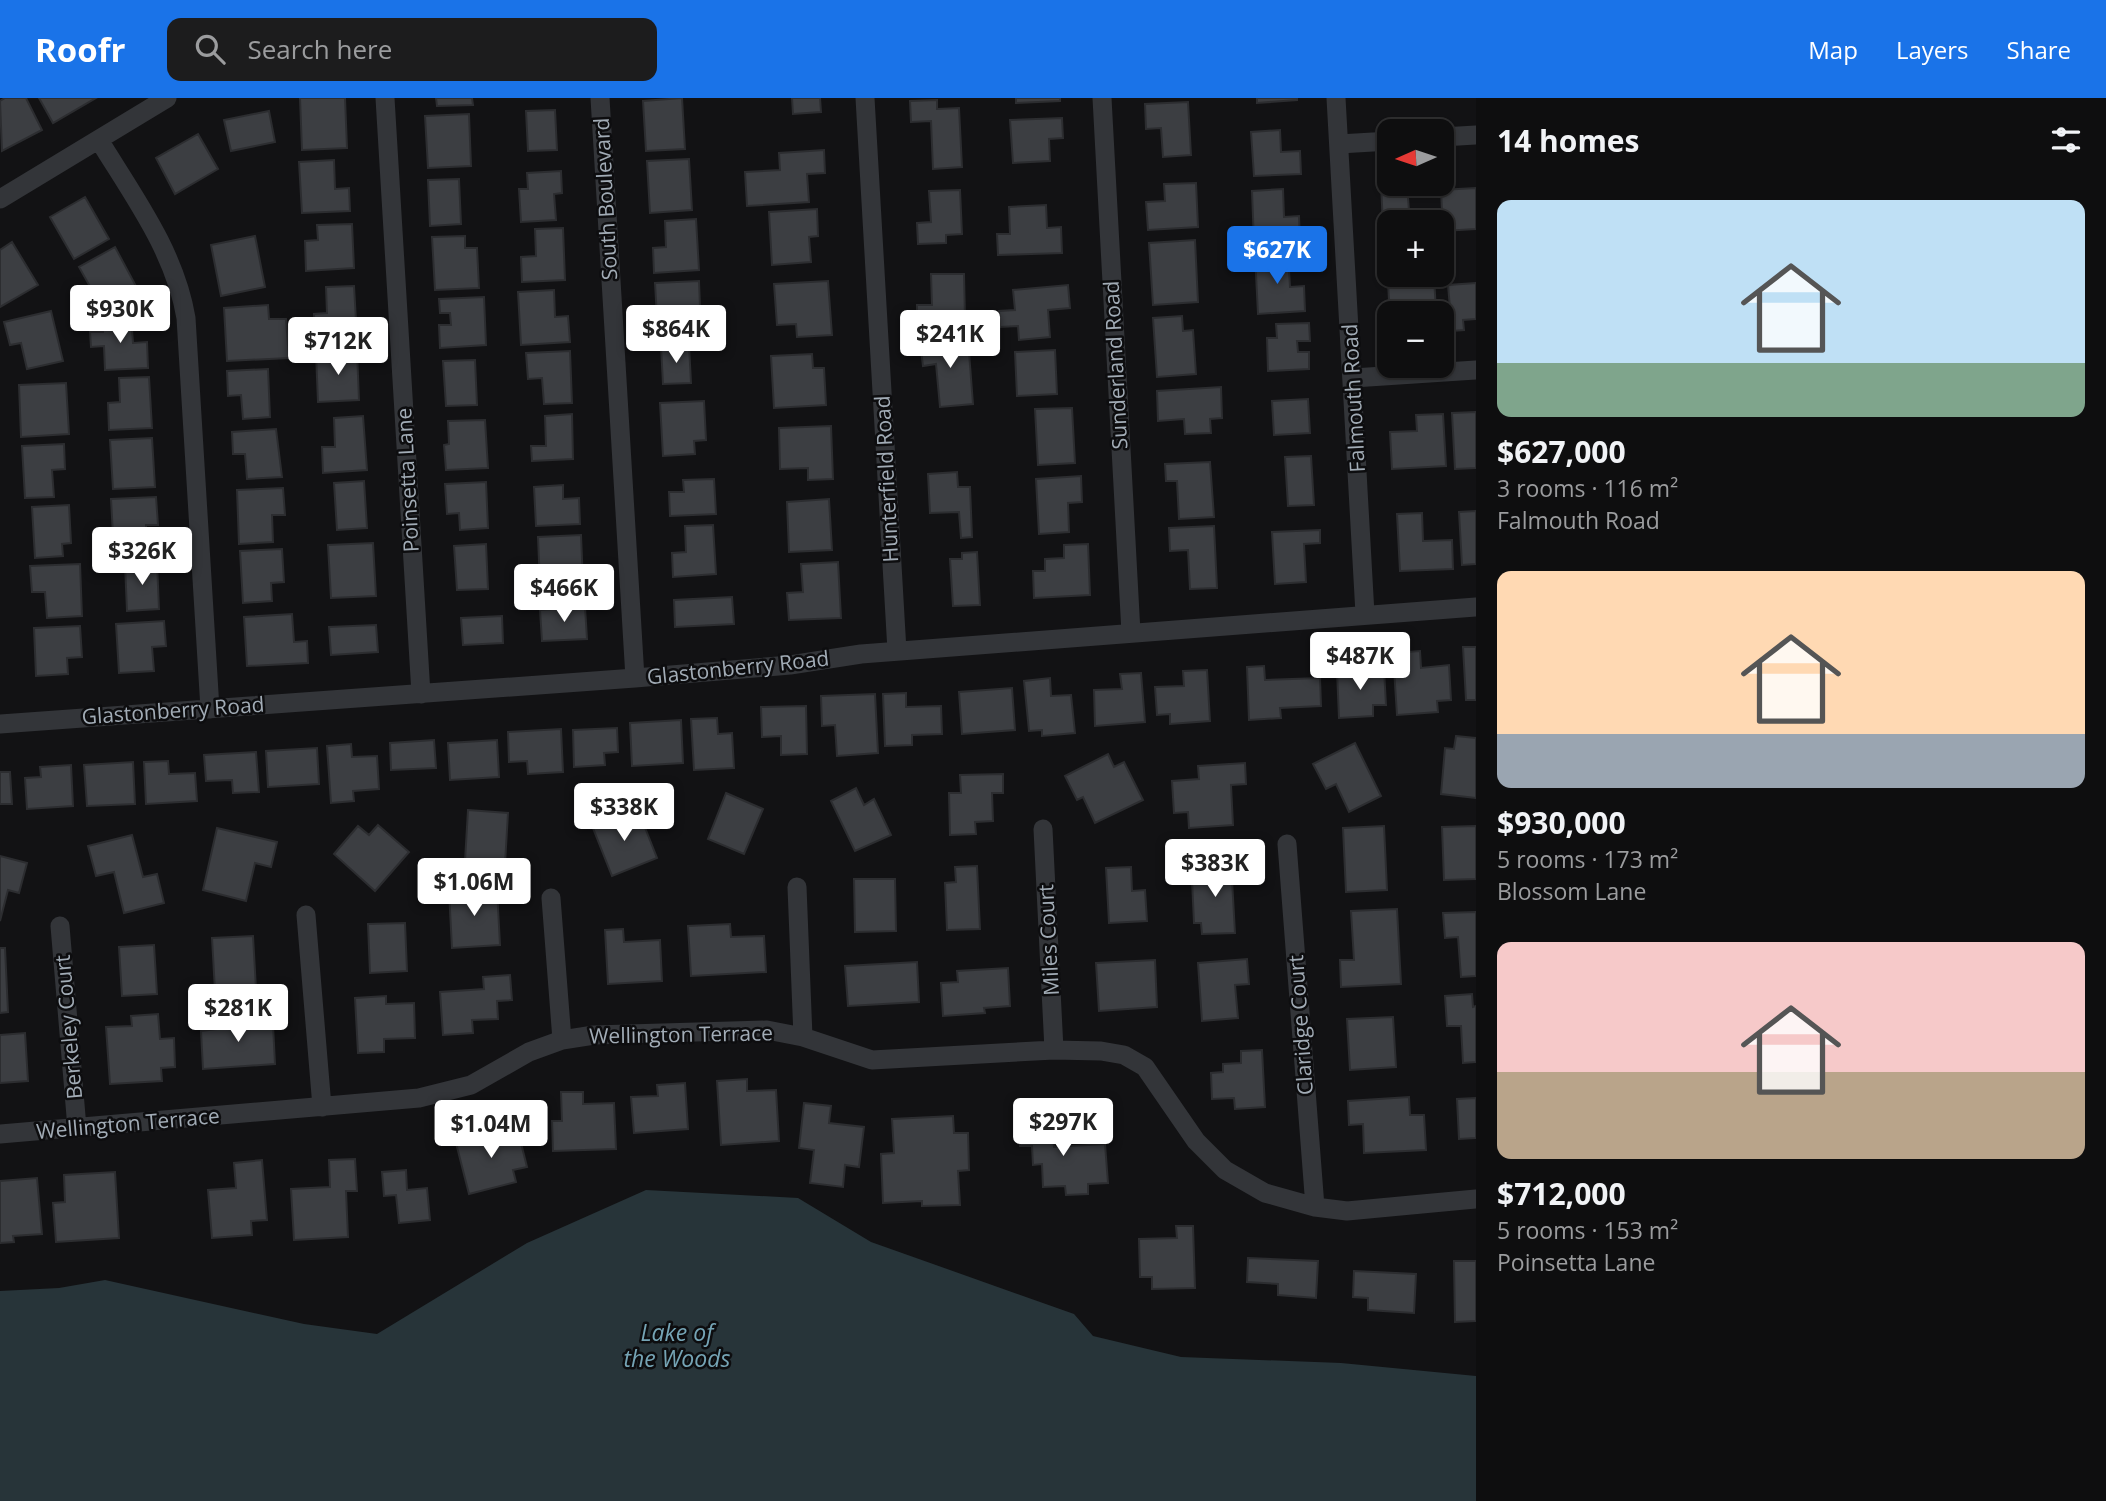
<!DOCTYPE html>
<html lang="en">
<head>
<meta charset="utf-8">
<style>
  :root { --surface:#0e0e0f; --page:#1c1c1d; --text:#f1f3f6; --muted:#9b9c9e; --line:#2e2e2f; --accent:#1a73e8 }
  body { margin:0; font-family:"Open Sans",sans-serif; background:var(--page); color:var(--text); height:100vh; display:flex; flex-direction:column; font-size:26px; white-space:nowrap }
  * { box-sizing:border-box; margin:0 }
  p { font-size:23px; color:var(--muted) }
  .icon { flex:none; width:38px; height:38px; fill:none; stroke:currentColor; stroke-width:2; stroke-linecap:round; stroke-linejoin:round }
  .map { position:relative; flex:1; overflow:hidden }
  .panel { display:flex; flex-direction:column; background:var(--surface); width:630px }
  .panel>* { flex:none }
  .needle { width:46px; rotate:267deg }
  .buttons { position:absolute; left:1377px; top:21px; display:grid; gap:14px }
  .buttons a { display:grid; place-items:center; width:77px; height:77px; border-radius:14px; background:var(--surface); box-shadow:0 2px 5px #0004,0 0 0 2px var(--line); font-size:35px }
  .price { position:absolute; translate:-50% -60px; padding:0 16px; border-radius:7px; background:#fff; color:#222; font-size:23px; line-height:46px; filter:drop-shadow(0 2px 4px #0008) }
  .price::after { content:''; position:absolute; left:50%; top:42px; width:21px; height:16px; margin-left:-10px; background:inherit; clip-path:polygon(0 0,100% 0,50% 100%) }
  .price.on { background:var(--accent); color:#fff }
  ul { padding:0; list-style:none }
  li { display:grid; align-content:center; gap:14px; height:371px; padding:0 21px }
  li span { display:grid; place-items:center; height:217px; border-radius:14px; color:#555 }
  li>.icon { margin-inline-start:auto }
  span .icon { width:126px; height:126px; fill:#fffc; stroke-width:1 }
  li b { font-size:30px }
  h2 { display:flex; justify-content:space-between; align-items:center; height:84px; padding:0 21px; font-size:30px }
  header { display:flex; align-items:center; gap:42px; box-sizing:border-box; height:98px; padding:0 35px; background:var(--accent); color:#fff }
  header strong { font-size:33px }
  nav { display:flex; gap:38px; margin-inline-start:auto; font-size:24px }
  .search { width:490px; height:63px; background:var(--page); display:flex; align-items:center; gap:18px; box-sizing:border-box; padding:0 24px; border-radius:14px; color:var(--muted); font-size:26px }
  main { display:flex; flex:1; min-height:0 }
  .map>svg:first-child { display:block }
  .water { fill:#273439 }
  .building { fill:#3c3e42; stroke:#2c2d30; stroke-width:2 }
  .lines { fill:none; stroke-linecap:round; stroke-linejoin:round }
  .minor { stroke:#333539; stroke-width:19 }
  .labels { text-anchor:middle; stroke-width:5; stroke-linejoin:round; paint-order:stroke }
  .street-label { font-size:21px; fill:#a2acb6; stroke:#0d0d0f }
  .water-label { font-size:23px; font-style:italic; fill:#75a4b5; stroke:#0d0d0f }
</style>
</head>
<body>
<header>
<strong>Roofr</strong>
<div class="search"><svg class="icon" aria-label="search" viewBox="0 0 24 24"><circle cx="10" cy="10" r="6"/><path d="M15 15l6 6"/></svg>Search here</div>
<nav><a>Map</a><a>Layers</a><a>Share</a></nav>
</header>
<main>
<div class="map">
<svg width="1476" height="1403" viewBox="0 0 1476 1403">
  <rect width="100%" height="100%" fill="#121214"/>
  <path class="water" d="M646 1092 798 1100 871 1144 1074 1216 1093 1238 1181 1259 1341 1265 1476 1278V1403H0V1193L59 1190 105 1182 304 1226 377 1236 527 1145Z"/>
  <path class="building" d="M5 0H26L42 32 2 53 0 3Z
    M39 0H96L53 25Z
    M300 0H345L347 50 302 52Z
    M436 0H472L473 7 437 8Z
    M682 0 685 51 646 53 643 3Z
    M792 0H820L821 14 793 16Z
    M1016 0H1060V3L1016 5Z
    M1257 0H1297V2L1257 5Z
    M937 2V11L959 10 962 69 933 71 931 23 911 24 910 3Z
    M1188 4 1191 57 1163 59 1161 30 1146 31 1145 6Z
    M555 12 557 52 528 53 526 13Z
    M269 13 275 44 231 53 224 22Z
    M469 16 471 68 428 70 425 18Z
    M1062 20 1063 40 1049 41 1050 63 1013 65 1010 22Z
    M1280 32 1281 54 1300 53 1301 76 1254 78 1251 34Z
    M198 36 218 71 175 96 156 60Z
    M824 52 825 75 807 76 809 104 747 108 745 74 780 72 779 55Z
    M689 61 692 112 650 115 647 63Z
    M334 62 335 91 349 90 350 113 302 115 299 64Z
    M561 73 562 95 554 96 556 122 521 124 519 91H528L527 75Z
    M459 81 461 126 430 128 428 82Z
    M1196 85 1198 129 1148 132 1146 104 1165 103 1164 86Z
    M1381 85 1407 86 1409 113 1423 112 1424 124H1390V150H1384Z
    M1476 90V131L1443 133 1441 92Z
    M1283 91 1284 119 1299 118 1300 143 1254 145 1252 93Z
    M960 92 962 136 946 137V145L918 146 917 125 931 124 929 93Z
    M85 99 109 141 74 161 50 119Z
    M1046 107 1047 130 1061 129 1062 155 998 157 997 136H1010L1009 109Z
    M817 111 818 138 809 139 811 164 772 167 769 114Z
    M696 121 699 172 654 175 653 150 666 149 665 123Z
    M352 126 354 170 306 173 305 143 318 142 317 127Z
    M563 130 565 182 522 184 521 159 536 158 535 131Z
    M255 138 265 189 221 198 211 147Z
    M465 138V150H477L479 190 435 192 432 139Z
    M1195 142 1198 204 1153 207 1149 145Z
    M12 144 38 187 0 209V152Z
    M115 149 137 190 102 210 79 169Z
    M1288 155 1290 189 1304 188 1305 213 1258 216 1255 156Z
    M931 176H964L965 221 950 222V230L917 231V207H932Z
    M1403 177H1434L1436 215H1406L1405 202H1389L1388 184 1403 183Z
    M699 183 701 235 658 237 655 185Z
    M828 183 832 237 797 239 796 226 777 227 774 186Z
    M1476 185V221L1463 222 1464 232 1452 233 1448 187Z
    M1068 187 1070 210 1048 212 1050 239 1019 242 1018 228 1000 229 999 213 1015 212 1013 192Z
    M354 188 357 240 315 242 314 216 327 215 326 189Z
    M554 192 555 219 568 218 570 244 521 247 518 194Z
    M484 199 486 247 440 250 439 227H451L450 215H440L439 201Z
    M268 207 269 221H286L289 260 227 263 224 210Z
    M51 213 63 263 27 271 21 245 10 247 4 224Z
    M131 218 133 245 147 244 148 270 105 272 104 248 91 249 90 234H103V220Z
    M1182 218 1183 233 1193 232 1196 276 1157 279 1153 220Z
    M1309 225 1310 243H1297L1298 254H1309V271L1268 273 1267 240H1277L1276 226Z
    M968 241 973 306 940 309 936 266 923 268 920 244Z
    M689 247 691 285 663 286 661 248Z
    M1055 252 1057 296 1017 298 1015 254Z
    M357 253 359 302 318 304 316 255Z
    M570 253 572 305 544 306 542 280 528 281 526 255Z
    M812 256 813 270H824L826 307 774 310 771 258Z
    M475 262 477 307 446 308 443 263Z
    M268 271 270 319 243 321 241 297 228 298 227 273Z
    M149 279 152 330 109 332 108 305 120 304 119 280Z
    M66 285 69 336 21 339 19 287Z
    M1221 289 1222 320 1210 321 1211 335 1185 336 1184 321 1158 323 1157 293Z
    M1308 301 1310 335 1274 337 1272 303Z
    M704 303 706 342 694 343 695 356 663 358 660 305Z
    M1072 310 1075 365 1038 367 1035 311Z
    M1476 314V370L1455 371 1452 315Z
    M572 316 573 361 532 363 531 348H546L545 318Z
    M1443 316 1446 368 1392 371 1390 334 1417 333 1416 317Z
    M363 318 367 372 323 375 322 349H335L334 320Z
    M485 322 488 370 446 372 444 347 449 346 448 323Z
    M831 328 833 381 808 382V370L780 371 779 330Z
    M276 331 282 379 247 381 245 356H233L232 334Z
    M152 340 155 389 113 391 110 342Z
    M64 346 65 371 52 372 54 399 25 400 22 348Z
    M1311 358 1314 407 1288 408 1285 359Z
    M1210 364 1214 419 1179 421 1177 383H1166L1165 366Z
    M957 374 958 389H970L972 439 961 440 959 414 930 415 928 376Z
    M1081 378 1082 404 1068 405 1069 434 1039 436 1036 381Z
    M714 381 716 416 670 418 669 394H684L683 382Z
    M364 383 367 430 337 432 334 385Z
    M486 384 488 430 460 432 459 415 447 416 445 386Z
    M563 387V401L579 400 580 426 536 428 534 389Z
    M283 390 285 417H272L273 444 239 446 237 392Z
    M156 399 158 427H146L147 453 114 455 111 401Z
    M829 401 832 452 789 454 787 404Z
    M69 407 71 445 62 446 63 458 35 460 32 409Z
    M1476 413V466L1462 467 1459 414Z
    M1422 415 1423 443 1452 442 1453 471 1400 473 1397 416Z
    M713 427 716 476 673 479 672 455 686 454 685 428Z
    M1214 428 1217 490 1190 491 1188 452 1170 453 1169 430Z
    M1320 432V445L1304 446 1306 484 1275 486 1272 434Z
    M581 437 583 485 540 487 538 439Z
    M373 445 376 498 331 500 328 447Z
    M486 446 488 491 457 492 454 448Z
    M1088 446 1090 497 1034 500 1033 473H1045V461L1064 460V447Z
    M282 451 284 484 271 485 272 503 243 505 240 453Z
    M977 454 980 507 953 508 950 461H962V455Z
    M157 464 159 511 127 513 125 466Z
    M838 464 841 520 789 522 787 495 803 494 801 466Z
    M80 466 82 518 47 520 45 494H32L30 468Z
    M732 499 734 526 675 529 674 502Z
    M585 509 587 541 542 543 540 512Z
    M292 516 294 544 307 543 308 565 247 568 244 519Z
    M502 518 503 545 463 547 461 520Z
    M164 523 166 548 152 549 154 573 119 575 116 526Z
    M376 527 378 554 331 557 329 529Z
    M80 528 82 559 67 560 68 576 36 578 34 530Z
    M1463 549H1476V602H1466Z
    M1420 553 1421 570 1449 567 1451 602 1437 603 1438 614 1397 617 1393 555Z
    M1264 568 1265 582 1320 580 1321 608 1280 610 1281 620 1249 622 1247 569Z
    M1384 571 1386 607H1373V618L1339 620 1337 573Z
    M1207 572 1210 623 1170 626V616L1157 617 1155 589 1184 588 1183 573Z
    M1141 575 1145 624 1095 628 1094 592 1122 591 1120 576Z
    M1050 580 1051 598 1071 597 1075 635 1042 638V632L1029 633 1024 583Z
    M1012 590 1015 632 962 636 959 594Z
    M906 595V609L941 608 942 636 912 637V647L885 648 883 596Z
    M875 596 878 655 837 658 835 627 822 628 821 598Z
    M806 608 807 656 781 657V638L762 639 761 609Z
    M717 620 718 636 732 635 734 670 694 672 691 621Z
    M681 622 683 665 632 668 630 625Z
    M617 630 618 654 604 655 605 667 574 669 573 632Z
    M561 631 563 674 528 676 527 663 509 664 508 634Z
    M1456 638 1476 640V700L1441 696 1445 650 1454 651Z
    M434 642 436 670 391 672 390 645Z
    M497 642 499 679 450 682 448 645Z
    M1355 645 1381 698 1349 714 1336 686 1326 691 1313 666Z
    M351 646 352 659 377 658 379 691 353 693 354 703 331 705 327 648Z
    M317 650 319 686 268 689 266 653Z
    M256 654 259 694 233 695 232 682 206 683 204 657Z
    M1108 656 1114 669 1124 664 1143 702 1095 725 1083 699 1077 702 1065 678Z
    M168 663 169 676 195 675 197 703 146 706 144 664Z
    M133 664 135 706 87 708 84 667Z
    M1245 665 1246 686 1231 687 1233 727 1189 730 1188 714 1174 715 1172 683 1199 681 1198 668Z
    M71 667 73 708 27 711 25 680 41 679 40 669Z
    M0 674H10L12 706H0Z
    M1003 676V695H992L993 723 975 724 976 736 950 737 949 695H961L960 677Z
    M856 690 864 707 874 701 891 737 855 753 831 703Z
    M726 695 763 711 744 756 708 741Z
    M468 712 508 715 505 766 465 763Z
    M620 714 624 723 640 717 657 760 612 778 591 725Z
    M378 727 409 754 375 793 334 756 358 728 369 737Z
    M1384 728 1387 792 1346 794 1343 730Z
    M1476 728V781L1444 782 1442 729Z
    M217 730 277 744 271 769 255 765 246 803 203 792Z
    M132 737 143 779 157 776 164 805 124 815 114 774 96 778 88 748Z
    M0 758 27 765 19 795 8 792 0 823Z
    M1231 764 1235 835 1202 836 1201 825H1194L1192 782H1203V765Z
    M977 768 980 831 947 832 945 785 956 784 955 769Z
    M1131 769 1132 793 1145 792 1147 823 1109 825 1106 770Z
    M854 781H895L896 833 855 834Z
    M497 791 500 847 452 850 449 793Z
    M1397 811 1401 886 1341 889 1340 862H1354L1351 813Z
    M1476 814V878L1461 879 1458 839 1445 840 1443 815Z
    M405 825 407 873 370 875 368 826Z
    M730 826 731 839 764 838 766 874 691 878 688 828Z
    M623 831 624 844 660 842 662 883 608 886 605 832Z
    M253 838 256 891 215 893 212 840Z
    M154 847 157 896 122 898 119 849Z
    M0 850H5L8 914 0 915Z
    M1247 861 1249 886 1235 887 1238 920 1202 923 1198 865Z
    M1155 862 1157 909 1099 913 1096 865Z
    M917 864 919 904 848 908 845 868Z
    M1008 870 1010 908 984 910 985 915 943 918 941 885 958 884 957 873Z
    M510 877 512 902 497 903 498 921 472 922 473 935 443 937 440 894 484 891 483 879Z
    M1472 896 1473 909 1476 908V964L1463 965 1461 928H1447L1445 898Z
    M386 898V906L414 905 415 940 384 941V954L358 955 355 900Z
    M158 916 160 941 174 940 175 969 161 970 162 983 110 986 106 929 132 928 131 918Z
    M252 916 253 928 273 927 275 966 203 971 201 933 216 931V919Z
    M1393 919 1396 969 1350 972 1347 921Z
    M25 935 28 983 0 985V937Z
    M1262 952 1265 1009 1235 1011 1234 1000 1212 1001 1211 975 1223 974V966L1241 965V953Z
    M747 981V993L776 992 779 1043 721 1047 717 983Z
    M685 985 688 1031 634 1035 631 999 658 998 657 987Z
    M561 994H583V1006L614 1005 616 1051 553 1053 552 1023H562Z
    M1409 999 1410 1017H1424L1426 1052 1364 1055 1363 1026 1349 1027 1348 1003Z
    M1476 1000V1040L1459 1041 1457 1001Z
    M804 1005 831 1008 829 1025 864 1029 859 1069 845 1067 843 1089 810 1085 814 1052 799 1050Z
    M1043 1017 1044 1030 1052 1029 1054 1049 1105 1046 1108 1085 1088 1086V1096L1066 1097 1065 1088 1043 1089 1042 1066 1033 1067 1032 1048H1020L1018 1019Z
    M953 1018 954 1035H968L969 1072 958 1073 960 1107 922 1108V1103L883 1105 881 1056 894 1055 892 1021Z
    M517 1029 527 1069 513 1072 516 1084 469 1096 456 1045Z
    M355 1061 357 1093H346L348 1139 294 1142 291 1091 330 1089 329 1062Z
    M262 1062 267 1122 251 1123 252 1137 212 1140 208 1092 236 1090 234 1065Z
    M406 1072 407 1092 427 1090 430 1122 399 1125 396 1097 384 1098 382 1074Z
    M115 1074 119 1140 56 1144 53 1105 65 1104 64 1077Z
    M37 1080 42 1136 13 1138 14 1144 0 1145V1083Z
    M1176 1128H1193L1195 1190 1152 1191V1179H1140L1139 1141 1177 1140Z
    M1248 1160 1318 1163 1316 1200 1278 1197V1186L1247 1184Z
    M1454 1163H1476V1223L1455 1224Z
    M1354 1173 1416 1176 1414 1215 1368 1212V1200L1353 1199Z"/>
  <g class="lines">
    <path class="minor" d="M385 0 421 596
      M600 0 635 580
      M865 0 897 553
      M1102 0 1131 535
      M1336 0 1365 516
      M1442 39 1476 37
      M99 42C134 99 175 154 186 220L210 611
      M1339 46 1390 43
      M0 101 167 0
      M1353 280 1476 272
      M0 626 635 580 790 567 861 556 1476 509
      M1043 731 1054 952
      M1287 746 1315 1109
      M797 789 803 939
      M551 800 562 942
      M306 817 322 1009
      M60 828 77 1030
      M0 1036 419 1000 471 987 529 954 562 942 594 937 767 932 803 939 872 962 1054 952 1101 953 1124 957 1145 969 1196 1043 1225 1072 1265 1095 1315 1109 1347 1113 1476 1101"/>
  </g>
  <g class="labels">
    <g class="street-label">
      <text transform="translate(606 101) rotate(-93)" y="7">South Boulevard</text>
      <text transform="translate(1116 267) rotate(-93)" y="7">Sunderland Road</text>
      <text transform="translate(1354 300) rotate(-93)" y="7">Falmouth Road</text>
      <text transform="translate(887 381) rotate(-93)" y="7">Hunterfield Road</text>
      <text transform="translate(408 382) rotate(-93)" y="7">Poinsetta Lane</text>
      <text transform="translate(738 570) rotate(-6)" y="7">Glastonberry Road</text>
      <text transform="translate(173 613) rotate(-4)" y="7">Glastonberry Road</text>
      <text transform="translate(1049 842) rotate(-93)" y="7">Miles Court</text>
      <text transform="translate(1301 927) rotate(-94)" y="7">Claridge Court</text>
      <text transform="translate(69 929) rotate(-95)" y="7">Berkeley Court</text>
      <text transform="translate(681 937) rotate(-1)" y="7">Wellington Terrace</text>
      <text transform="translate(128 1026) rotate(-5)" y="7">Wellington Terrace</text>
    </g>
    <g class="water-label">
      <text x="677" y="1243">Lake of<tspan x="677" dy="26">the Woods</tspan></text>
    </g>
  </g>
</svg>
<div class="buttons">
<a><svg class="needle" viewBox="-14 -14 28 28"><path d="M0-13l5 13h-10z" fill="#e53935"/><path d="M0 13l5-13h-10z" fill="#9b9c9e"/></svg></a>
<a>+</a>
<a>−</a>
</div>
<b class="price on" style="left:1277px;top:188px">$627K</b>
<b class="price" style="left:120px;top:247px">$930K</b>
<b class="price" style="left:676px;top:267px">$864K</b>
<b class="price" style="left:950px;top:272px">$241K</b>
<b class="price" style="left:338px;top:279px">$712K</b>
<b class="price" style="left:142px;top:489px">$326K</b>
<b class="price" style="left:564px;top:526px">$466K</b>
<b class="price" style="left:1360px;top:594px">$487K</b>
<b class="price" style="left:624px;top:745px">$338K</b>
<b class="price" style="left:1215px;top:801px">$383K</b>
<b class="price" style="left:474px;top:820px">$1.06M</b>
<b class="price" style="left:238px;top:946px">$281K</b>
<b class="price" style="left:1063px;top:1060px">$297K</b>
<b class="price" style="left:491px;top:1062px">$1.04M</b>
</div>
<section class="panel">
<h2>14 homes<svg class="icon" aria-label="filters" viewBox="0 0 24 24"><path d="M4 7h16M4 17h16"/><circle cx="9" cy="7" r="2"/><circle cx="15" cy="17" r="2"/></svg></h2>
<ul>
<li><span style="background:linear-gradient(#bfe0f5 75%,#7fa58c 0)"><svg class="icon" aria-label="home" viewBox="0 0 24 24"><path d="M3 11l9-7 9 7M6 9v11h12V9"/></svg></span><div><b>$627,000</b><p>3 rooms · 116 m²</p><p>Falmouth Road</p></div></li>
<li><span style="background:linear-gradient(#ffd9b3 75%,#9aa5b1 0)"><svg class="icon" aria-label="home" viewBox="0 0 24 24"><path d="M3 11l9-7 9 7M6 9v11h12V9"/></svg></span><div><b>$930,000</b><p>5 rooms · 173 m²</p><p>Blossom Lane</p></div></li>
<li><span style="background:linear-gradient(#f6c9c9 60%,#b9a48a 0)"><svg class="icon" aria-label="home" viewBox="0 0 24 24"><path d="M3 11l9-7 9 7M6 9v11h12V9"/></svg></span><div><b>$712,000</b><p>5 rooms · 153 m²</p><p>Poinsetta Lane</p></div></li>
</ul>
</section>
</main>
</body>
</html>
